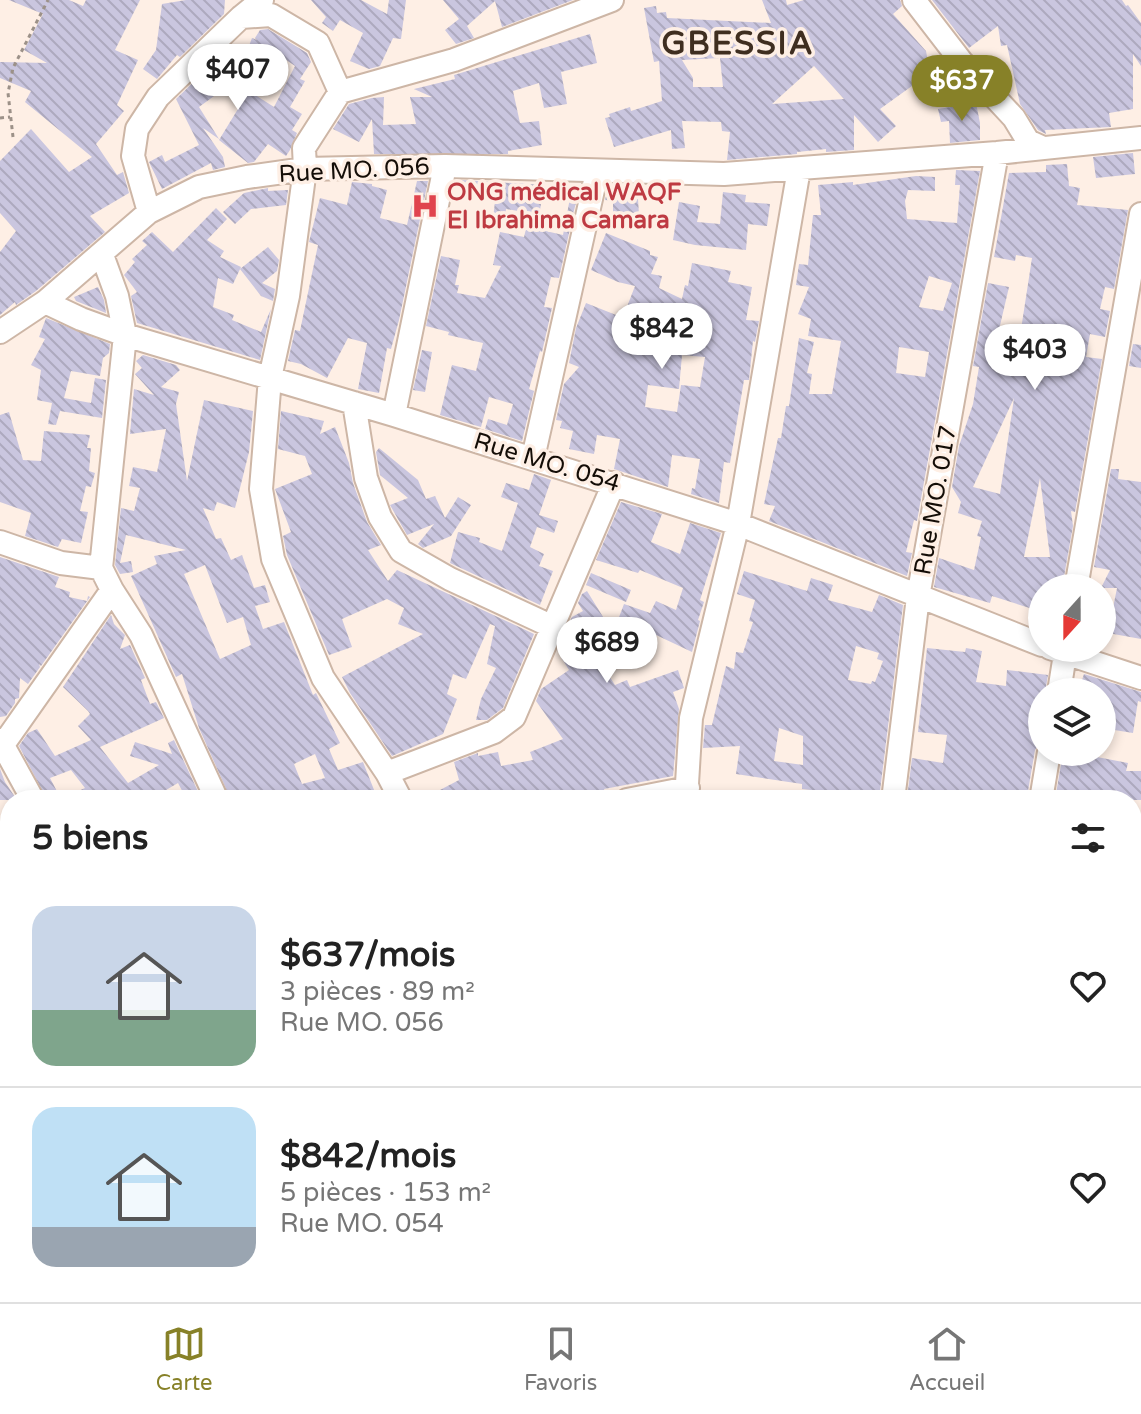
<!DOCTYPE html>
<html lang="fr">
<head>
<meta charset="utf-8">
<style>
  :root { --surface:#fff; --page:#f2f2f2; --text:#222; --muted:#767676; --line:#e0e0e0; --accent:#878128 }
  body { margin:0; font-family:"Varela Round",sans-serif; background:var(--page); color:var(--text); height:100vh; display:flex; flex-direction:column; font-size:30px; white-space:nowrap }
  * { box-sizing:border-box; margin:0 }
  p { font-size:26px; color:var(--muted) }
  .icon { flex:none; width:44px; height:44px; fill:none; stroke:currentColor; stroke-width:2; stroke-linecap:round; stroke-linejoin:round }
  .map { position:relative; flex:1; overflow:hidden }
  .sheet { position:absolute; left:0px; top:790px; width:1142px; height:512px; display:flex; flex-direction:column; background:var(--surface); border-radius:32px 32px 0 0; box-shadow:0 4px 12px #0003 }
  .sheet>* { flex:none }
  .needle { width:52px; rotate:201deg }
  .tools { position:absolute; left:1028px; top:574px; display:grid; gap:16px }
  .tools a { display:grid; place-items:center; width:88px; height:88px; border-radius:50%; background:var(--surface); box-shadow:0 4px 12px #0003; font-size:40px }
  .price { position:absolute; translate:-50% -68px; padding:0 18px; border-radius:28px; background:#fff; color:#222; font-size:26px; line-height:52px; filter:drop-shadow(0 2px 4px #0008) }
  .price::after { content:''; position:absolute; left:50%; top:48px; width:24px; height:18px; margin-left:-12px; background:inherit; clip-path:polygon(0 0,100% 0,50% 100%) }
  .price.on { background:var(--accent); color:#fff }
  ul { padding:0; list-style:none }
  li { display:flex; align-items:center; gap:24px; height:200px; padding:0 32px }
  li+li { border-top:2px solid var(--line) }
  li span { display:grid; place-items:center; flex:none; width:224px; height:160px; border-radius:24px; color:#555 }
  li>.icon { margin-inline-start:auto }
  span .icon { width:96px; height:96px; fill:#fffc; stroke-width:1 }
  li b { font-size:34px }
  h2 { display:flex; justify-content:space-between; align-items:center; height:96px; padding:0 32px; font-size:34px }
  .menu { display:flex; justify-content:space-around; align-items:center; height:112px; border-top:2px solid var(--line); background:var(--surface); font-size:22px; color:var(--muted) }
  .menu a { display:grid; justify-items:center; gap:4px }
  .menu .on { color:var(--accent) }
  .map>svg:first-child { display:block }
  .building { fill:url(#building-back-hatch); fill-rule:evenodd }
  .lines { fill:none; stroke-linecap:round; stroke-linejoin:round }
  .minor-casing { stroke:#cdb6a6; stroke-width:26 }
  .path { stroke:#9c9188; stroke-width:3; stroke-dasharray:4 4; stroke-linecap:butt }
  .minor { stroke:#fff; stroke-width:22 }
  .labels { text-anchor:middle; stroke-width:7; stroke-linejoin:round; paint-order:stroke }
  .street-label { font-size:24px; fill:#140d07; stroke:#feefe5 }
  .health-label { font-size:24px; font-weight:bold; fill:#be3a42; stroke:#feefe5; text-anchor:start }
  .district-label { font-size:32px; font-weight:bold; letter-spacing:2px; fill:#3f2e20; stroke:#feefe5 }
</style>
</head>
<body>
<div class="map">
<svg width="1141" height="1302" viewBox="0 0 1141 1302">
  <defs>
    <pattern id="building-back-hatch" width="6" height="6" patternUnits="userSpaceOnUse" patternTransform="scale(2)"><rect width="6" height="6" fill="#cac6df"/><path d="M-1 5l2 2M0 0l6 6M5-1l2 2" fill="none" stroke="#ada9be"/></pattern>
  </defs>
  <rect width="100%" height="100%" fill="#feefe5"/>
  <path class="building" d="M9 0H69L83 6 86 0H140L115 50 138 60 117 105 124 111 96 144 117 175 123 172 129 193 90 216 105 232 36 291 16 305 15 302 0 315V252L16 231 0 213V161L31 129 69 172 92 157 25 102 31 91 0 78V62L47 63 24 50 43 14Z
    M186 0H225L224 14 180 57 177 55 157 79 143 69 156 50 162 4Z
    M311 0H361L387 14 389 0H406L401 39 393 38 380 66 369 69 350 61 363 33 340 20 333 31 322 23 326 17Z
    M443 0H573L502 27 495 1 467 26 474 38 456 44 445 30 459 19Z
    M762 0H786L787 5 804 0H900L902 6 893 14 926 51 930 73 880 109 896 126 878 142 854 115V150L826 152V149L797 152V154L727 160 730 132 722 131 721 122 682 121 685 148 672 149 671 130 614 147 605 118 610 117 609 114 630 107 631 111 662 101 659 61 654 62 644 8 656 6 657 13 666 12 667 18 771 23ZM720 58 723 87H693V78L682 60ZM814 66 844 99 772 104Z
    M932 0H1122L1126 6 1128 5 1141 23V66L1133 54V109L1109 113 1111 127 1045 130 1046 134 1038 130 1020 104 1007 45 1001 46 998 26 969 48Z
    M268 29 307 53 311 62 300 79 305 81 290 107 302 114 292 130 297 133 290 150 286 156 268 144 254 162 248 163 219 140 249 91 274 107 295 66 263 44 254 67 199 107 219 139 203 128 223 157 225 167 213 170 211 163 162 189 149 162 162 155 165 162 199 145 176 99 229 48 242 64 252 38 257 40 255 38 260 30Z
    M590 34 597 63 561 72 567 104 544 108 539 83 513 91 520 123 539 121 542 145 508 151V154H374L372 119 359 142 333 129 349 104 372 98 384 97 383 125 416 124 410 97H432L414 89 455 79 454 75Z
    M976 103 980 123V140L950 143 949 121 941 122 938 109Z
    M1133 153 1135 174 1096 178 1093 157Z
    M1067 164 1069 186 1080 188 1077 205 1128 210 1114 289 1105 287 1100 309 1110 311 1105 337 1090 334 1086 357 1102 359 1075 512 1071 511 1073 526 1062 588H1042V612L992 596 990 603 934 587 939 558 974 570 981 537 977 536 982 521 958 513 961 502 952 487 959 446 973 404 979 367 973 366 988 283 1009 287 998 334 995 333 991 358 1016 362 1032 258 1016 255 1015 261 994 257 1009 173 1046 172V165ZM1014 398 1000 494 973 487ZM1040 478 1050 557H1024Z
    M956 170 980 171 917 521 914 520 906 552 912 553 907 576 769 521 775 506 764 504 778 438H781L786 406H789L799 338 814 342 807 373 812 374 809 394H832L841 341 808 336 811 319 798 314 809 287 796 285 799 264 808 265 813 215H821L818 185 853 182V185L916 176 935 177V191L908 190 905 201 907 219 957 223 960 185H955ZM929 276 952 283 943 311 919 307ZM899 347 929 352 925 377 896 373Z
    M462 180 544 185 537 229 563 235 570 198 577 199 572 218H568L572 220 559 278 551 277 544 307 552 308 542 352 540 351 529 389 534 391 522 441 485 429 488 419 507 425 513 404 489 397 481 427 440 415 452 365 476 371 483 343 448 335 449 332 426 326 441 256 460 260 455 285H459L457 293 485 298 501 266 493 265 500 232 524 237 530 213 506 209 504 228 492 227 496 193 460 192Z
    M417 181H428L399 320 391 349 387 348 379 393 358 389 367 343 348 338 327 378 301 364 288 361 295 330 300 331 318 245 309 242 320 198 347 205 352 182 372 184V186L387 190 380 218 407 225Z
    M612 185H633L632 199H638L639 215 613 216V201L605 200 608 188 612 189Z
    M268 188V191L288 190 286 205 251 209 235 224 223 212 244 193Z
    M723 192 746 195 745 202 770 204 767 226 748 224 746 250 695 245 673 240 679 202 700 206 697 222 720 224Z
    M216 208 227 219 207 240 224 251 220 257 241 267 233 284 218 278 213 307 234 315 232 320 261 332 271 309 260 360 137 323 131 296 137 292 124 275 135 262 132 259 147 245 142 241 152 232 173 252Z
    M606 233 650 251V255L658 257 651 274 662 276 659 288 682 299 685 285 688 286 692 263 731 271 728 282 752 287 746 320 759 321 755 342 753 341 749 380H744L730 463 724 462 719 503 691 494 692 488 695 489 700 459 672 455 668 487 614 469 620 439 597 435 594 454 569 449 573 431 560 428 562 421 556 420 564 384 579 367 569 363 576 328 586 303 631 321 623 343 655 349 659 324 625 312 635 286 618 282 591 270ZM682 355 705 357 700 387 681 385 677 412 645 407 648 385 679 389Z
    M268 247 279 260 277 271 262 283 275 289 273 301 261 296 240 269Z
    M98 287 104 300 106 313 76 301 74 297Z
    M46 318 110 344 109 353 103 358 100 376 71 371 64 398 91 403 95 378 106 380 102 418 60 411 56 425 48 424 52 403 37 400 41 370 31 365 45 339 39 337Z
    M1133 344 1141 345V368L1129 366Z
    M422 350 432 352 425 392 413 390Z
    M143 355 176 365 180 370 161 387 179 392 176 404 187 481 204 400 253 411 249 452 235 508 217 502 214 511 203 508 216 539 221 538 231 560 242 555 254 588 265 585 270 602 255 606 263 629 284 622 313 695 316 693 340 743 329 749 338 770 363 762 378 800H231L199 728 182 674 176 677 131 576 157 564 154 556 186 550 126 535 120 563 131 561 133 572 120 574 115 565 121 508 134 511 140 488 129 486 133 467 157 472 166 429 130 434 134 389 154 395 135 374 142 368 136 361ZM205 565 227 623 243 617 251 645 220 659 184 574ZM315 754 325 778 302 784 294 764Z
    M281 411 324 421 320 434 335 427 349 463 353 483 367 522 381 545 368 550 388 581 397 570 534 634 503 708 487 720H476L481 699 496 668 487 664 495 626 490 624 466 679 453 674 447 694 457 699 443 734 392 756 350 693 342 677 423 634 398 624 404 608 387 599 342 619 352 647 329 655 287 555 283 536 291 532 275 489 312 474 305 456 278 449Z
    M9 412 23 460 41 461 44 431 90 435 87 448H91L89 471 95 473 91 487 86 486 80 511 88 512 81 543 62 539 58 547 25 536 31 513 0 502V415Z
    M379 448 418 480 426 499 435 496 445 518 458 497 471 505 451 536 423 548 418 544 434 524 407 535 390 505 408 498 380 475 376 452Z
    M1111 469H1119L1118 479 1141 482V639L1108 633 1117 588H1101L1110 570 1094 567Z
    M534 474 551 480 539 515 558 521 554 533 537 527 530 547 544 554 539 566 553 571 540 605 450 563 458 532 480 538 479 542 502 551 518 503 501 497 506 483 529 490Z
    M621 502 662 514 651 542 680 554 690 523 721 533 700 600 704 602 698 620 700 621 692 652 654 634 648 650 614 638 594 653 615 685 627 680 630 687 678 670 684 688 673 692 679 709 673 776 604 789 608 800H421L459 780 454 762 478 753V756L498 752 501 766 533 760 530 752 563 739 536 701 541 689 569 670 561 657 574 650 578 652 566 630 572 617 583 611 578 603 582 594 587 591 613 633 624 604 650 613 656 601 676 610 683 588 640 570 638 573 596 560Z
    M0 557 59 577 55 587 70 592 69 597 87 601 88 596 90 597 41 666 39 664 40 667 28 684 20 678 19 698 15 699V703L6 716 0 717Z
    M744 571 807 591 811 578 833 585 828 600 872 612 879 595 903 605 879 799 845 795V800H829V792L802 789V784L736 774 740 746 703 748 705 725H712L726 666 734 669 736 652 743 653 753 622 749 621 755 600 737 594ZM856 646 879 653 877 659 883 661 875 682 872 681 871 684 848 680ZM779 728 803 736V765L774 761Z
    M591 573 631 590 626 602 586 585Z
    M111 615 114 624 125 635 120 649 130 645 145 678 141 680 150 704 156 702 164 718 100 747 128 783 159 765 130 756 135 742 172 754 168 743 174 740 202 800H187L178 783 149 800H47L19 746 28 733 37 729 55 756 91 740 78 726 90 714 88 711 63 687ZM71 770 85 788 61 799 50 778Z
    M927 648 965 652 966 648 982 651 976 682 1006 686 1007 670 1048 675 1045 692H1042V740L1035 750 1027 797 1017 795V800L986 796V800L907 798 912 758 943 763 947 735 918 732Z
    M1084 674 1141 692V702L1138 701 1133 733 1102 728V690L1081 683Z
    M1063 752H1098L1097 757 1128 763 1126 771H1141V800H1055Z
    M0 769 5 782 17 800H0Z"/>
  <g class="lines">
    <g class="minor-casing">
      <path id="minor" d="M914 0 961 61 1014 118 1028 141 1041 147
        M241 17 271 15 318 43 340 92
        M149 212 133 156 137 129 158 97 241 17 262 0
        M102 255 117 296 125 335 101 568 112 590 141 635 217 800
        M45 302 81 319 125 335 394 415 738 524 1042 645
        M0 332 45 302 149 212 199 187 247 177 305 169 445 166 724 174 997 153 1141 138
        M354 403 366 478 380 517 401 551 450 579 553 627
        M394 415 445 166
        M533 458 597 172
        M0 542 61 563 101 568
        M1076 588 1141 214
        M1050 648 1141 678
        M1059 692 1066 648
        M0 740 33 800
        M0 749 112 590
        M387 773 494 732 514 717 614 483
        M401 800 387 773 323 678 273 559 261 489 270 378 288 296 305 169 304 148 340 92 454 60 612 0
        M627 800 688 788
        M686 800 691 718 738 524 799 169
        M893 800 918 597 997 153
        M1041 800 1049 752
        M1132 962 1141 965
        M1132 1018 1141 1006
        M0 1032 10 1028
        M0 1069 10 1095
        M0 1198 10 1193
        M1132 1198 1141 1181
        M344 1292 348 1302
        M607 1292 612 1302
        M897 1292 906 1302
        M1081 1300 1084 1292
        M277 1302 298 1292
        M825 1302 836 1292"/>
    </g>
    <path class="path" d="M0 118 10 117
      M13 137 8 93 13 68 48 0"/>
    <use href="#minor" class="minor"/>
  </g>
  <defs>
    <g id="hospital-bare" transform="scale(2.16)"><path d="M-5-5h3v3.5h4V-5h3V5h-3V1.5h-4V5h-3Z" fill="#e0444e" stroke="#feefe5" stroke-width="2.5" paint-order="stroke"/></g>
  </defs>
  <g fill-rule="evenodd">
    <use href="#hospital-bare" x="425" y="206"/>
  </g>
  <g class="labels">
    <g class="street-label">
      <text transform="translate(354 170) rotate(-3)" y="8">Rue MO. 056</text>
      <text transform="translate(547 462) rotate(17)" y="8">Rue MO. 054</text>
      <text transform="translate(935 500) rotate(-80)" y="8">Rue MO. 017</text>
    </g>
    <g class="health-label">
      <text x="447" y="200">ONG médical WAQF<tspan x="447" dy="28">El Ibrahima Camara</tspan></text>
    </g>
    <g class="district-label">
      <text x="738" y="54">GBESSIA</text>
    </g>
  </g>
</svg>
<div class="tools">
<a><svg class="needle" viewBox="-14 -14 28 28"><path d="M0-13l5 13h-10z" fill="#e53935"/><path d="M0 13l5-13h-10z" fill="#767676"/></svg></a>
<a><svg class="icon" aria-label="layers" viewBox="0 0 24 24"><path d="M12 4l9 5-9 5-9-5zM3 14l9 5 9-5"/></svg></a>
</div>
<b class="price" style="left:238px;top:112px">$407</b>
<b class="price on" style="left:962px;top:123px">$637</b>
<b class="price" style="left:662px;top:371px">$842</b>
<b class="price" style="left:1035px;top:392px">$403</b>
<b class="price" style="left:607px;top:685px">$689</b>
<section class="sheet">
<h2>5 biens<svg class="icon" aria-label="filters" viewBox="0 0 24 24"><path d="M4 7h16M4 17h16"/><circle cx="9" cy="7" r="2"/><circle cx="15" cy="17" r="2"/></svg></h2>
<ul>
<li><span style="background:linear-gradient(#c9d6e8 65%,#7fa58c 0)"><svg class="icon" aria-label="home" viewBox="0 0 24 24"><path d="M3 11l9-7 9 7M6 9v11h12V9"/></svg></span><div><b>$637/mois</b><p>3 pièces · 89 m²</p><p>Rue MO. 056</p></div><svg class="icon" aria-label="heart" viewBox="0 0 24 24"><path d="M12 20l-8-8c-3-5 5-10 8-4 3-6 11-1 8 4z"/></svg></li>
<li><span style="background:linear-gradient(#bfe0f5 75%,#9aa5b1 0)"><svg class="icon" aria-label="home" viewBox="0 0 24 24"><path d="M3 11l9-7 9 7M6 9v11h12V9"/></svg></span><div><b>$842/mois</b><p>5 pièces · 153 m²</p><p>Rue MO. 054</p></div><svg class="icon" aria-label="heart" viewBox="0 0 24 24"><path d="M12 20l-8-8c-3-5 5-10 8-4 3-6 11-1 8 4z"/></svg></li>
</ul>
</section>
</div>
<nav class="menu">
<a class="on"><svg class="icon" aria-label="map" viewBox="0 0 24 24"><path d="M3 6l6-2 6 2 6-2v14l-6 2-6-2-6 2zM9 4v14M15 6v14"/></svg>Carte</a>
<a><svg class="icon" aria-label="saved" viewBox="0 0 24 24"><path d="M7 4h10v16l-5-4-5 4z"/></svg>Favoris</a>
<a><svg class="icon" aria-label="home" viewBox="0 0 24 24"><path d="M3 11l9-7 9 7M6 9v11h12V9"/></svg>Accueil</a>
</nav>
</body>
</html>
